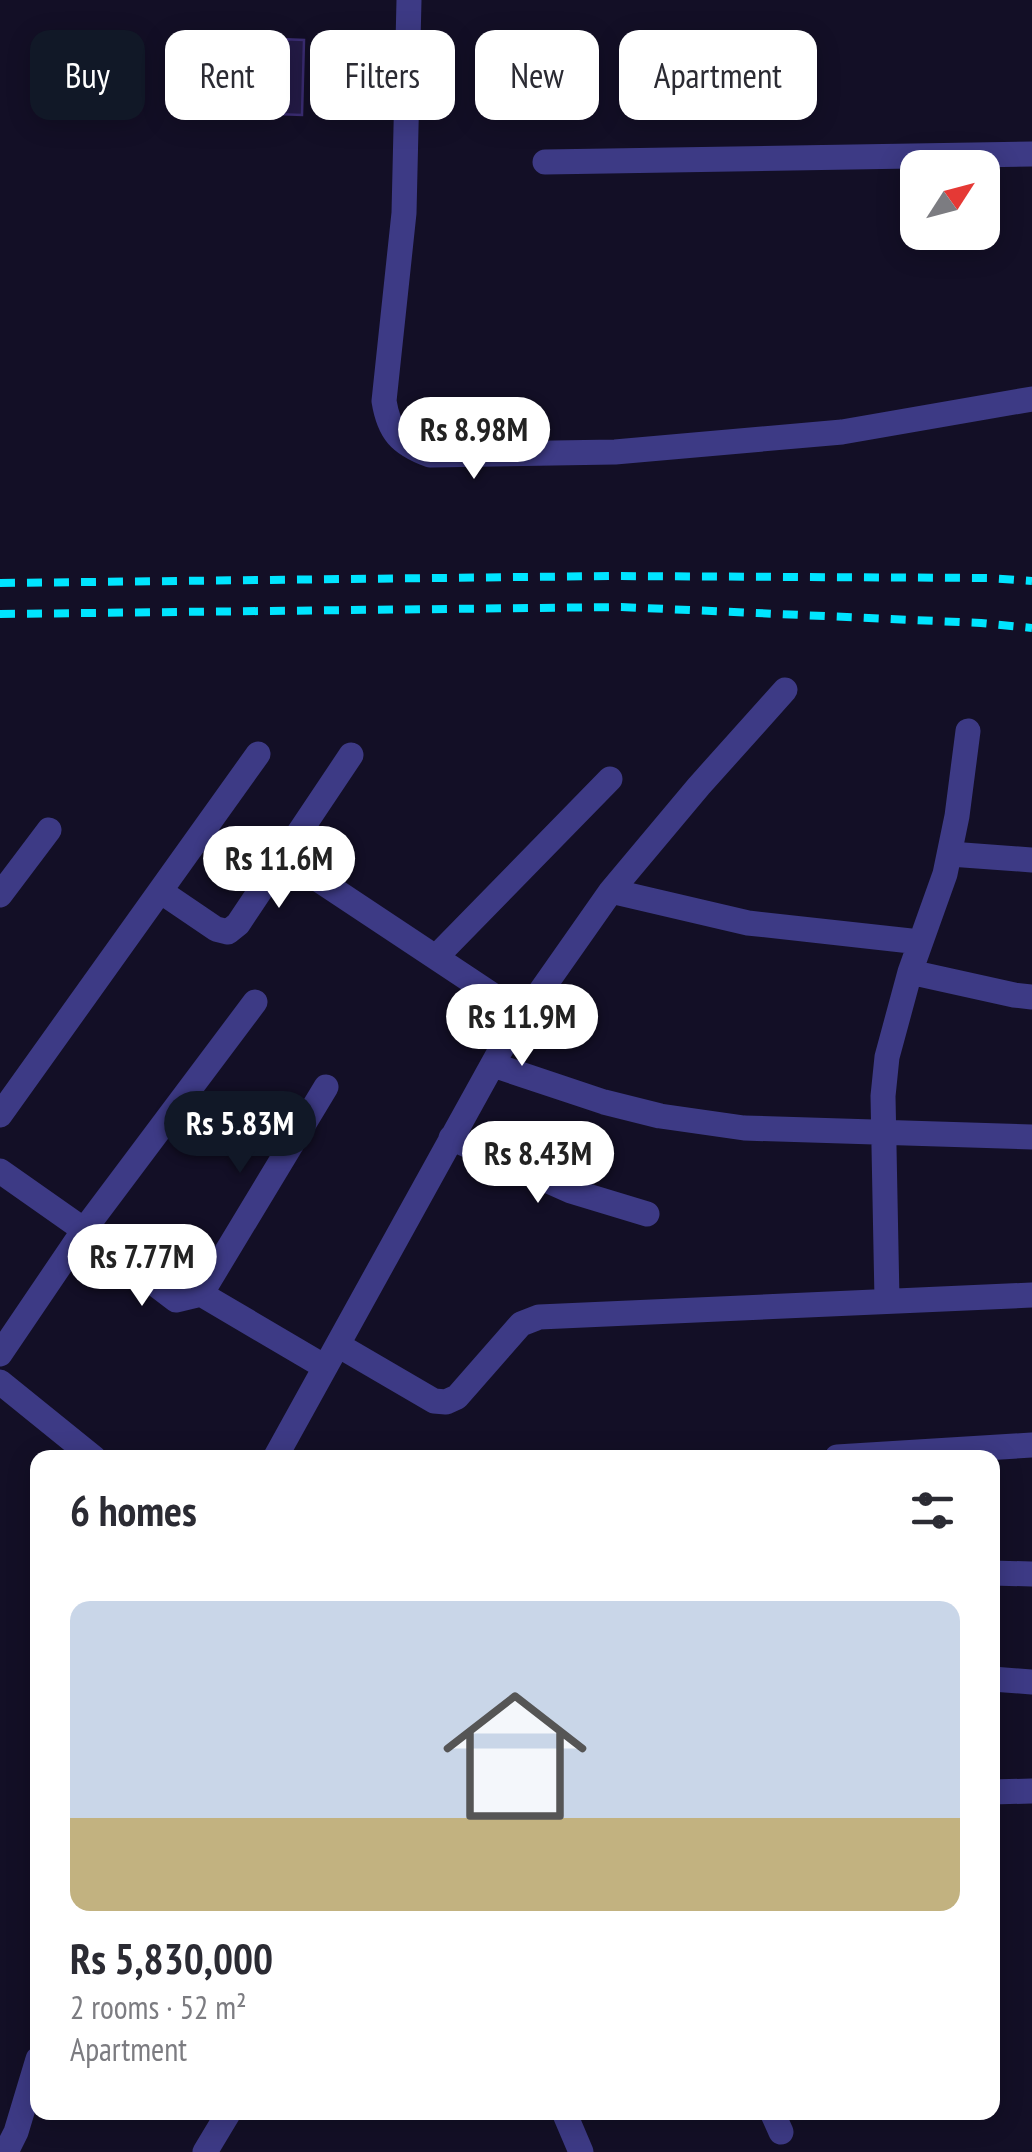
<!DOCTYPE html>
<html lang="en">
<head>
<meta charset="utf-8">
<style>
  :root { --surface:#fff; --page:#f7f7f7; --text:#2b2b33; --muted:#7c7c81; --line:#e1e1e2; --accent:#111827 }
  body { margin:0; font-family:"PT Sans Narrow",sans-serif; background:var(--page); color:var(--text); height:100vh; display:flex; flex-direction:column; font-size:38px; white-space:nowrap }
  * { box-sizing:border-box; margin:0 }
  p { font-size:32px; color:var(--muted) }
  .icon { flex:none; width:55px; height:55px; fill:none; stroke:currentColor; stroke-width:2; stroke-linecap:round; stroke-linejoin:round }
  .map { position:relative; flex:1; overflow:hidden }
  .side { position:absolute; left:30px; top:1450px; width:970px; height:670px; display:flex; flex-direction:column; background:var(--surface); border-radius:20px; box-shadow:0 5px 25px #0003 }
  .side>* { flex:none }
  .guide { position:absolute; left:30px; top:30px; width:972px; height:90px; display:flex; gap:20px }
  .needle { width:65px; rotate:54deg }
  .controls { position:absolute; left:900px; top:150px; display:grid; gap:20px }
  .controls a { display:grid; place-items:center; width:100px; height:100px; border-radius:20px; background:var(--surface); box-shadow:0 5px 25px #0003; font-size:50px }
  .price { position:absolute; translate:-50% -85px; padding:0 22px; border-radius:35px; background:#fff; color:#222; font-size:32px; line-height:65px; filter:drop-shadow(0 2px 5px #0008) }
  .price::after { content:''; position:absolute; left:50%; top:60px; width:30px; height:22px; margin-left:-15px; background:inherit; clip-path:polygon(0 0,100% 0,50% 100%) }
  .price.active { background:var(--accent); color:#fff }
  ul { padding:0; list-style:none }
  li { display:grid; align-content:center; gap:20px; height:530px; padding:0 40px }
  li+li { border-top:2px solid var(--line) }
  li span { display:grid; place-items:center; height:310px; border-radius:20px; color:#555 }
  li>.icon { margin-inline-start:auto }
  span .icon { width:180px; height:180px; fill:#fffc; stroke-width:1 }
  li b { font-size:42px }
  h2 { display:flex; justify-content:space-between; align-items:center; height:120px; padding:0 40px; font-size:42px }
  .tag { padding:0 35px; border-radius:20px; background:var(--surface); box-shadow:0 5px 25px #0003; font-size:35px; line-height:90px }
  .tag.active { background:var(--accent); color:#fff }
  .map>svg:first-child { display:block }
  .building { fill:#241b47; stroke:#3b2d73; stroke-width:2.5 }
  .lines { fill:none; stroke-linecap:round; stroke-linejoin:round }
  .street { stroke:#3d3a85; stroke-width:25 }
  .rail { stroke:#00e5ff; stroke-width:8; stroke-dasharray:15 12; stroke-linecap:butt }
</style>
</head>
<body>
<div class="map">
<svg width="1032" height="2152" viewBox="0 0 1032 2152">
  <rect width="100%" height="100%" fill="#130f26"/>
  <path class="building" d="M198 36 304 40 302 115 196 111Z"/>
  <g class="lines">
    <path class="street" d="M409 0 404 213 384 401C389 432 400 444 430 455L615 452 842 432 1032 399
      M545 162 1032 154
      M950 854 1032 860
      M283 856 524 1016
      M160 891 216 929 228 932 238 924 351 755
      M611 891 748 923 920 942
      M0 895 49 830
      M436 957 610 779
      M910 972 1014 995 1032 997
      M493 1065 604 1102 660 1116 744 1128 1032 1137
      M0 1115 258 754
      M451 1138 571 1191 647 1214
      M0 1171 84 1230 176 1300 201 1294 325 1367
      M201 1294 326 1087
      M887 1300 883 1096 887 1057 910 972 945 874 957 816 968 731
      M338 1345 434 1401 446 1402 457 1397 521 1324 539 1317 1032 1295
      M0 1354 84 1230 255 1002
      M0 1382 94 1458
      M837 1457 1032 1445
      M275 1458 505 1042 611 891 699 786 785 690
      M992 1573 1032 1574
      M992 1679 1032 1682
      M992 1792 1032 1791
      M564 2112 581 2152
      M772 2112 781 2132
      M6 2152 16 2132 38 2059
      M205 2152 229 2112"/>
    <path class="rail" d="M0 583 611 576 990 578 1032 581
      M0 614 621 607 981 623 1032 628"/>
  </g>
</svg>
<div class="controls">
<a><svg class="needle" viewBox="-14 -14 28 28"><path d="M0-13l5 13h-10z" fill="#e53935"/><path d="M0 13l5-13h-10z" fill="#7c7c81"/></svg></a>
</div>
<b class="price" style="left:474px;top:482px">Rs 8.98M</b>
<b class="price" style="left:279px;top:911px">Rs 11.6M</b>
<b class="price" style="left:522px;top:1069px">Rs 11.9M</b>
<b class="price active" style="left:240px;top:1176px">Rs 5.83M</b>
<b class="price" style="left:538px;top:1206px">Rs 8.43M</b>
<b class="price" style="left:142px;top:1309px">Rs 7.77M</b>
<div class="guide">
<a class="tag active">Buy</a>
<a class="tag">Rent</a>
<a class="tag">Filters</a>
<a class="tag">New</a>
<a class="tag">Apartment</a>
</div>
<section class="side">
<h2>6 homes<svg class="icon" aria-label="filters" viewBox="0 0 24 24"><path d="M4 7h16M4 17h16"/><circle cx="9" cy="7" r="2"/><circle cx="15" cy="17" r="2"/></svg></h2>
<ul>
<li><span style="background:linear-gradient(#c9d6e8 70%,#c2b280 0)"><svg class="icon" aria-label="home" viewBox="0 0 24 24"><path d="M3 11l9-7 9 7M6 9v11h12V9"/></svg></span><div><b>Rs 5,830,000</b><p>2 rooms · 52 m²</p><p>Apartment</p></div></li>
</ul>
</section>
</div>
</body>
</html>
